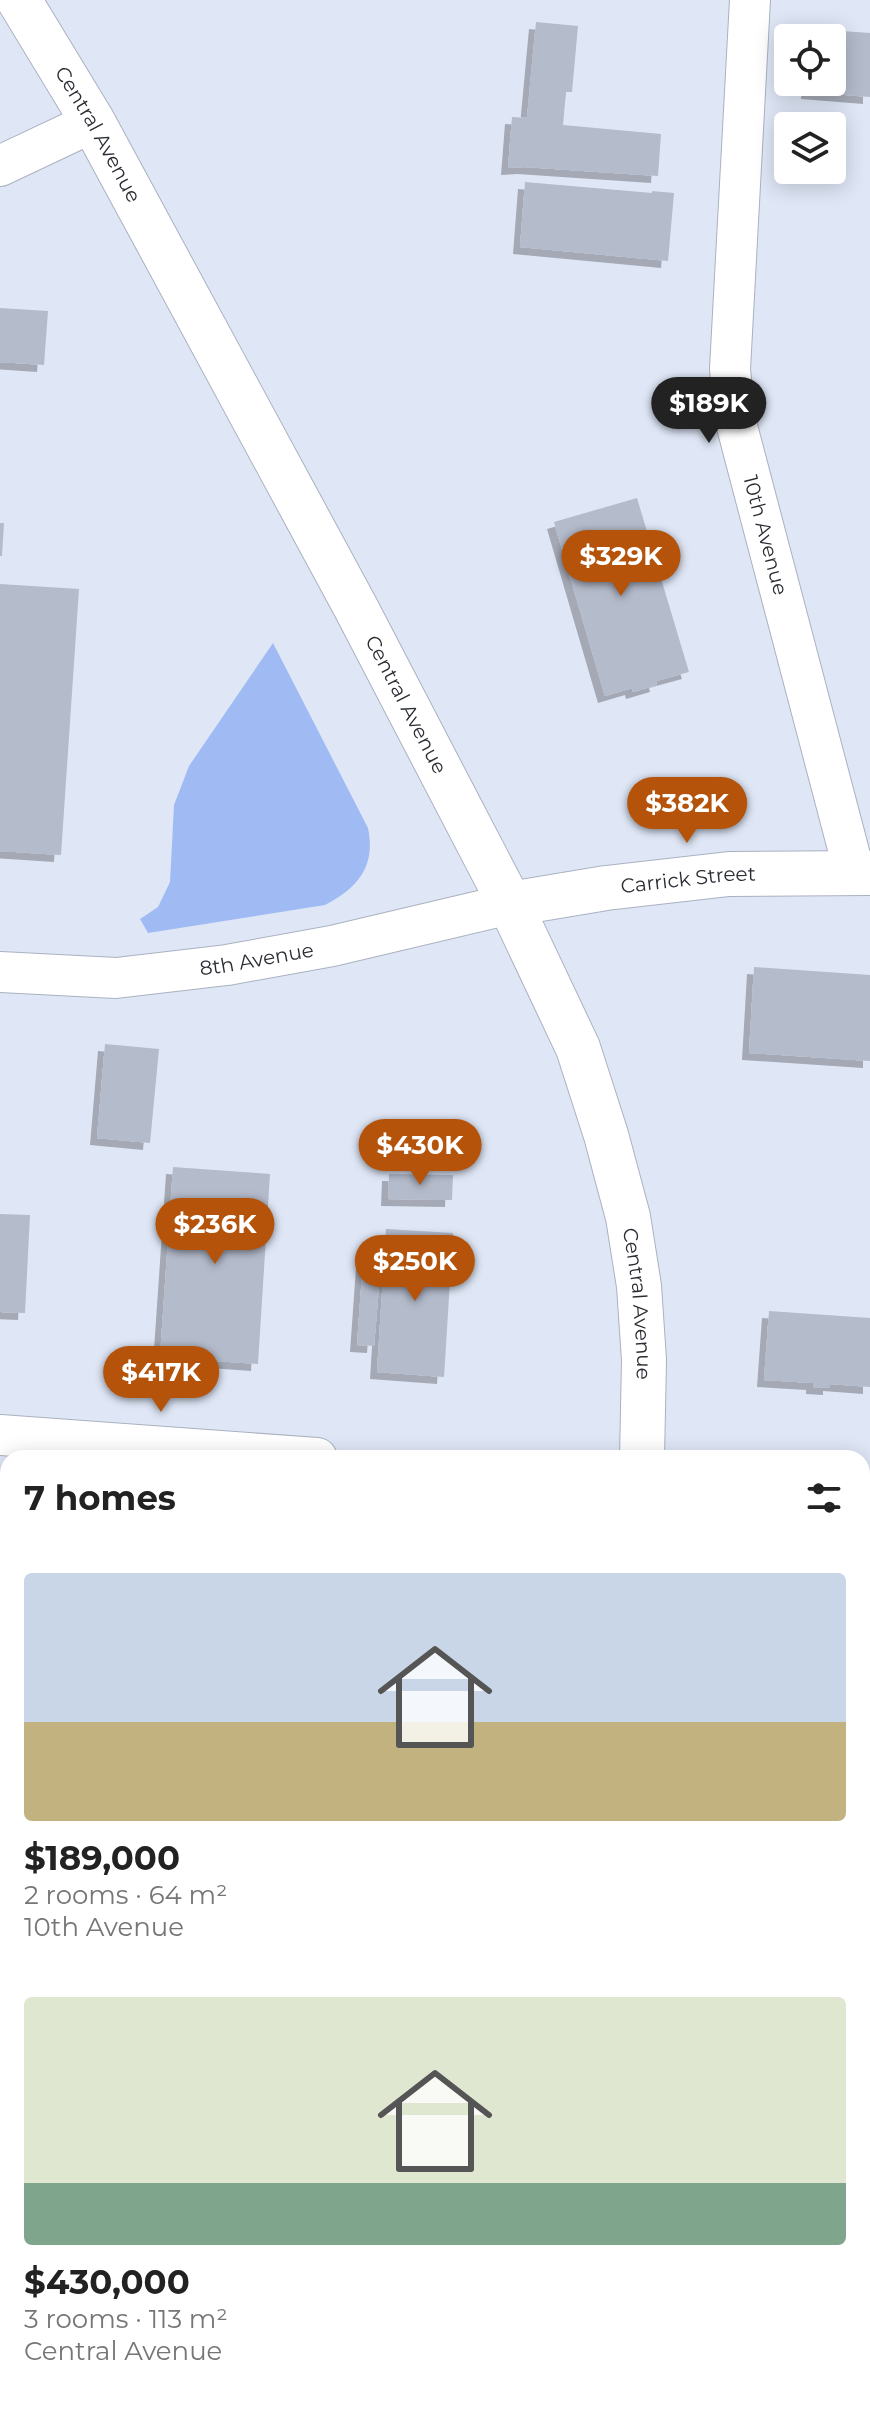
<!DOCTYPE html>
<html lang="en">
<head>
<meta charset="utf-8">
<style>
  :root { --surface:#fff; --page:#f2f2f2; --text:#222; --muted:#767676; --accent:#b45309 }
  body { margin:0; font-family:Montserrat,sans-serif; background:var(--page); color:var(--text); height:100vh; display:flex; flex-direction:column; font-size:30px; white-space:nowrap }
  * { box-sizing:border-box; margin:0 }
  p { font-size:26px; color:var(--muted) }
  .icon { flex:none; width:44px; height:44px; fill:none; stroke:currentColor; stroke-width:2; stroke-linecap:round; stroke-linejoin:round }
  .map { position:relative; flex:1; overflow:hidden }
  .drawer { position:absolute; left:0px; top:1450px; width:870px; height:960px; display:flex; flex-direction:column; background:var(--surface); border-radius:24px 24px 0 0; box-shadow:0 4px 20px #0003 }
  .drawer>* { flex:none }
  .fabs { position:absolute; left:774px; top:24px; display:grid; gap:16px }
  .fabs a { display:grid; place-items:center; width:72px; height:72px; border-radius:8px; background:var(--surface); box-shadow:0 4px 20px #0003; font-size:40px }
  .price { position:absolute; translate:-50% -68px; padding:0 18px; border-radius:28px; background:var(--accent); color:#fff; font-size:26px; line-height:52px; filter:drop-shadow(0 2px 4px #0008) }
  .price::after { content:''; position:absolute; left:50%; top:48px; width:24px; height:18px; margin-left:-12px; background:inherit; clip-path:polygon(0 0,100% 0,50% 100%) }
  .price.active { background:#222; color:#fff }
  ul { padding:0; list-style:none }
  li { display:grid; align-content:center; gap:16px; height:424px; padding:0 24px }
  li span { display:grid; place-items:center; height:248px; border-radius:8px; color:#555 }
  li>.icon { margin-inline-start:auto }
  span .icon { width:144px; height:144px; fill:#fffc; stroke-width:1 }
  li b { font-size:34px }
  h2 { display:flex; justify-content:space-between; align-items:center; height:96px; padding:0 24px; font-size:34px }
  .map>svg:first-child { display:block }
  .green { fill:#a0baf4 }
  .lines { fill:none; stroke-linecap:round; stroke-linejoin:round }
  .stream { stroke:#637bb4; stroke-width:10 }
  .building { fill:#b4bbcb; filter:url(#shadow) }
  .minor-casing { stroke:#aab1c0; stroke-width:42 }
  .tertiary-casing { stroke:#aab1c0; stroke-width:46 }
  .secondary-casing { stroke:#aab1c0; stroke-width:46 }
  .minor { stroke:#fff; stroke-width:40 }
  .tertiary { stroke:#fff; stroke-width:44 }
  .secondary { stroke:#fff; stroke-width:44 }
  .labels { text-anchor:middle; stroke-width:7; stroke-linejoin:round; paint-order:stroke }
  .street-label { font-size:20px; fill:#2a2d33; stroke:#dfe7f7 }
</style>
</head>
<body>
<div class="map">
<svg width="870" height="2410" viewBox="0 0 870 2410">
  <defs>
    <filter id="shadow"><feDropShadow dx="-7" dy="7" stdDeviation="0" flood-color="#0004"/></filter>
  </defs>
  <rect width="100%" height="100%" fill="#dfe7f7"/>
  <path class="green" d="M273 643 368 828C376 866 358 888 325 905L148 933 140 919 158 907 170 882 174 805 189 766Z"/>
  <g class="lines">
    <path class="stream" d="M0 1874H8
      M862 1929H870"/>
  </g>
  <path class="building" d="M536 22 578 26 572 92H566L563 125 661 134 658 176 524 167 508 168 512 117 527 118Z
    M813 29 870 33V97L808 92 809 82H832V38H812Z
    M525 182 652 193V191L674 193 668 261 520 247Z
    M0 308 48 311 44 365 0 362Z
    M637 498 689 672 656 681 657 685 633 692 632 688 605 696 554 522Z
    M0 523H4L2 556H0Z
    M0 584 79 589 61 855 0 851Z
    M754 967 870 975V1061L749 1053Z
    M105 1044 159 1049 150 1143 97 1138Z
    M173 1167 270 1174 258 1364 160 1357Z
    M389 1174 453 1175 452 1200 388 1199Z
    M0 1214 30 1215 25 1313 0 1312Z
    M386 1229 453 1233 444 1377 377 1372Z
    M363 1261 381 1262 374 1346 357 1345Z
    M769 1311 870 1318V1387L830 1384V1388L813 1387V1383L764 1380Z
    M0 1779 8 1780V1814H0Z
    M862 2115H870V2282L862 2281Z
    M0 2147 8 2148V2217L0 2216Z
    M3 2217 8 2220V2228L0 2231V2218Z"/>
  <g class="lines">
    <g class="minor-casing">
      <g id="minor">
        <path id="s1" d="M750 0 730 369 735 419 854 871"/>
        <path d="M0 166 93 122"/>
        <path id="s2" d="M0 972 116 978 227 965 332 946 510 904"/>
        <path d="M0 1435 317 1458"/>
        <path d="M862 1498H870"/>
        <path d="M439 2402 600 2410"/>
        <path d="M233 2410 260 2402"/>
      </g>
    </g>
    <g class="tertiary-casing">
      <g id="tertiary">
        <path id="s3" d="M510 904 606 888 729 874 870 873"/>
      </g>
    </g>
    <g class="secondary-casing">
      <g id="secondary">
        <path id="s4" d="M19 0 93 122 356 608 510 904 578 1048 606 1135 628 1217 639 1286 644 1360 642 1458"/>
        <path d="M573 2410 574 2402"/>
      </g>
    </g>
    <use href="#minor" class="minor"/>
    <use href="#tertiary" class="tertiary"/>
    <use href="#secondary" class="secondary"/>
  </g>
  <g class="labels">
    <g class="street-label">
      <text dy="7" stroke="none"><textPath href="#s4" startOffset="156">Central Avenue</textPath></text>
      <text dy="7" stroke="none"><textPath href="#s1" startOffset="540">10th Avenue</textPath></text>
      <text dy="7" stroke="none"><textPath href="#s4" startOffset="804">Central Avenue</textPath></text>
      <text dy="7" stroke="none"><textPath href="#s3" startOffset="180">Carrick Street</textPath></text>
      <text dy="7" stroke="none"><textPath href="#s2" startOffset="258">8th Avenue</textPath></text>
      <text dy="7" stroke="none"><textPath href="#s4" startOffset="1452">Central Avenue</textPath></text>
    </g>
  </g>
</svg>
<div class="fabs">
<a><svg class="icon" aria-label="locate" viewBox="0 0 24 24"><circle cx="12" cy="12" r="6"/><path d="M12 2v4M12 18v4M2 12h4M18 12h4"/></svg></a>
<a><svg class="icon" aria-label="layers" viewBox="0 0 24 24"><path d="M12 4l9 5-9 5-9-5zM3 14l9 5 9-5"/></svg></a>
</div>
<b class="price active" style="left:709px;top:445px">$189K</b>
<b class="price" style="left:621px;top:598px">$329K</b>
<b class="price" style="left:687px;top:845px">$382K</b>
<b class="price" style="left:420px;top:1187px">$430K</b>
<b class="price" style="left:215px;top:1266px">$236K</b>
<b class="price" style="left:415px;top:1303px">$250K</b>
<b class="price" style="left:161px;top:1414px">$417K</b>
<section class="drawer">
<h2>7 homes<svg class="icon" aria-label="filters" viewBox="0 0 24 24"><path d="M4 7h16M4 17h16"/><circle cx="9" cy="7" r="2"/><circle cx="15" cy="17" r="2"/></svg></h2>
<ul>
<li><span style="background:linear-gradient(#c9d6e8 60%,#c2b280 0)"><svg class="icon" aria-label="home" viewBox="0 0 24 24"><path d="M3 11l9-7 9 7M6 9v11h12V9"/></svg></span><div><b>$189,000</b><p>2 rooms · 64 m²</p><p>10th Avenue</p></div></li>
<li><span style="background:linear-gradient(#dfe7d0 75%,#7fa58c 0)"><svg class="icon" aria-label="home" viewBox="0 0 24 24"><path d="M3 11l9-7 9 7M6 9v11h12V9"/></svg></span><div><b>$430,000</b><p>3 rooms · 113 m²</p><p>Central Avenue</p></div></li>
</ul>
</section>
</div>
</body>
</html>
